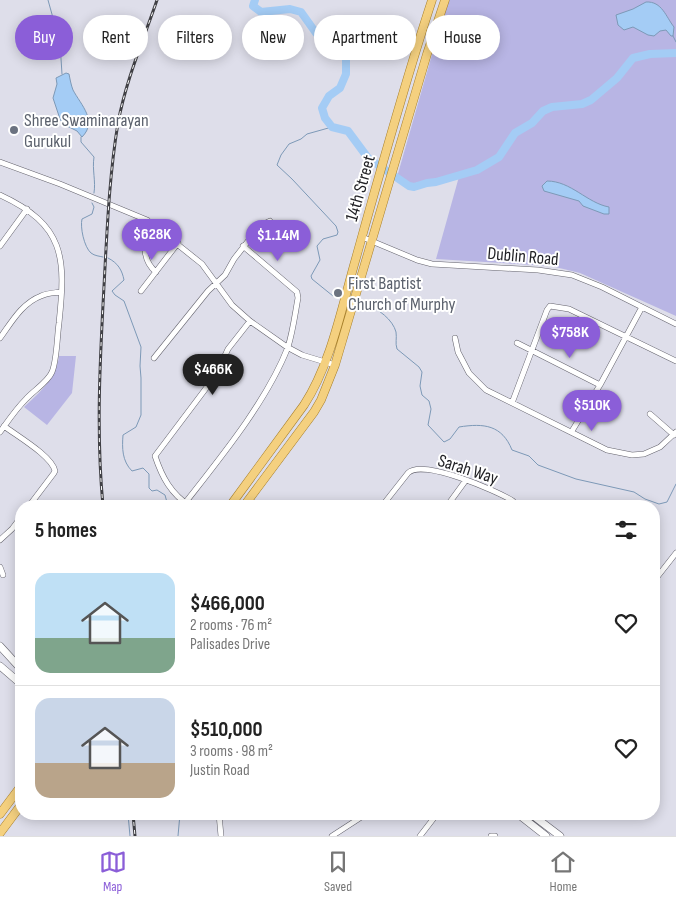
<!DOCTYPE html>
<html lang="en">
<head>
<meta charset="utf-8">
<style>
  :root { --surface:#fff; --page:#f6f6f6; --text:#222; --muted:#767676; --line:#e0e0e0; --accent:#8b5ed8 }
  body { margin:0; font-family:"Sofia Sans Condensed",sans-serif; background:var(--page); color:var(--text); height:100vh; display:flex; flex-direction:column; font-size:19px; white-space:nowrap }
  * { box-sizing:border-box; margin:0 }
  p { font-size:16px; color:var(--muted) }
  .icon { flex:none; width:28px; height:28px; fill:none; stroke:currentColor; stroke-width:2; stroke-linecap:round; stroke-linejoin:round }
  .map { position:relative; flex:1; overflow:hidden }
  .drawer { position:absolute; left:15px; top:500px; width:645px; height:320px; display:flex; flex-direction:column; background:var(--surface); border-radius:20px; box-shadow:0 2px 12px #0003 }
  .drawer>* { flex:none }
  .hud { position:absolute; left:15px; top:15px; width:646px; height:45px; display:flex; gap:10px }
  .price { position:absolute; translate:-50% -42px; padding:0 11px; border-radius:18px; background:var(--accent); color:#fff; font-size:16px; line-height:32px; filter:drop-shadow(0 1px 2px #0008) }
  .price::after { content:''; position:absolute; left:50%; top:30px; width:15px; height:11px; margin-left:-8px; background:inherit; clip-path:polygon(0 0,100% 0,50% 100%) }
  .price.current { background:#222; color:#fff }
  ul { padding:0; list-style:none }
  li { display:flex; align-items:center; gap:15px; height:125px; padding:0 20px }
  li+li { border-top:1px solid var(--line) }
  li span { display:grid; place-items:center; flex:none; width:140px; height:100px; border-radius:15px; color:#555 }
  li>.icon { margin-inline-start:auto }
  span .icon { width:60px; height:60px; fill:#fffc; stroke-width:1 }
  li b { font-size:21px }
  h2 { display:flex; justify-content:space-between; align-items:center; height:60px; padding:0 20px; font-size:21px }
  .chip { padding:0 18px; border-radius:22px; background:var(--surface); box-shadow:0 2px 12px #0003; font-size:18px; line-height:45px }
  .chip.current { background:var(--accent); color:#fff }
  .dock { display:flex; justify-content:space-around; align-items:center; height:70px; border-top:1px solid var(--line); background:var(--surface); font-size:14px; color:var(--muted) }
  .dock a { display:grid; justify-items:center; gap:2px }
  .dock .current { color:var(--accent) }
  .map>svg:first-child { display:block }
  .green { fill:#b8b5e4 }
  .water { fill:#a4ccf5; stroke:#7d99b7 }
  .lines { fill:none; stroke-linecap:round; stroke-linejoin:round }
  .stream { stroke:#7d99b7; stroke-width:1 }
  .river { stroke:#a4ccf5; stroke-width:8 }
  .minor-casing { stroke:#64636d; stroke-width:6 }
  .secondary-casing { stroke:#64636d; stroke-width:8 }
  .primary-casing { stroke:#a67e29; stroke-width:9 }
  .minor { stroke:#fff; stroke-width:5 }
  .secondary { stroke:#fff; stroke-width:7 }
  .primary { stroke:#f4d07f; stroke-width:8 }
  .rail-casing { stroke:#404045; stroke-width:3 }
  .rail { stroke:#fff; stroke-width:1; stroke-dasharray:4; stroke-linecap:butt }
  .worship-dot { fill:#6b7280; stroke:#fff; stroke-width:2 }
  .labels { text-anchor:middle; stroke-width:4; stroke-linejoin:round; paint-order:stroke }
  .worship-label { font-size:18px; fill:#5b616d; stroke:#fff; text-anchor:start }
  .street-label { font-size:18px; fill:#222226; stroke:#fff }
</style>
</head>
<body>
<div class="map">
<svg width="676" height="836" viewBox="0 0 676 836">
  <rect width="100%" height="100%" fill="#dedeea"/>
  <path class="green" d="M449 0H676V316L580 273 551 266 436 259 460 173 411 184 397 177 439 30Z
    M59 356H76L72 393 47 425 24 407C40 392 56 379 59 356Z"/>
  <path class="water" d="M646 2C662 1 666 17 674 27L673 36H671L666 30 660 31 654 36 648 35 633 27 624 30 618 25 616 15 633 9Z
    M66 73 69 74C70 79 71 85 73 90 81 105 98 121 82 137L77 131 63 124 60 119 53 98 57 84 56 78Z
    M547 181C571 181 587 203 609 207V214H604L583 206 579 201 544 191 542 186Z"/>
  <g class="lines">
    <path class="stream" d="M48 0 60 43 62 74
      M673 36 676 42
      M332 127 307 134 301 139 289 144 281 155 277 165 292 179 336 226 338 232 337 235 323 239 317 246 320 260 311 276 312 279 333 296
      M81 137V142L94 157C92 170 96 181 94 193
      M92 203 94 207 92 214 82 219C80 227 84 247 91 253 95 256 99 256 103 257
      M108 258C118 263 122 270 124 280L112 291 115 295 124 301 141 347 140 366 141 378V415L136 427 123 435C122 448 122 461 132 471L143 468 149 474V488L152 491 157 490 165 495 168 506
      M366 305C378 308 393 320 396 332 397 338 395 343 397 349L419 367 422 372 420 386 422 395 429 401 431 409 428 425 444 442 450 439 459 427C484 423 502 425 512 450L529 456 538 465 576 479 634 492 645 499 659 504 667 502 676 484
      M128 814 130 836
      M178 836 180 814"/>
    <path class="river" d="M255 0 253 6 261 12 290 9 301 12 316 33 337 46 346 58V74L340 88 329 96 322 108 325 118 332 127 348 131 368 158 409 186 414 187 427 183 436 182 477 170 499 157 515 133 532 123 543 111 552 107 582 104 591 100 617 78 633 58 650 54 676 53"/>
    <g class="minor-casing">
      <path id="minor" d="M0 162 60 184 147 220 202 264 232 305 250 321 287 347 302 355 335 365
        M0 195C65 225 66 257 59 323 57 337 57 360 52 372 48 382 33 391 26 399 16 409 8 421 0 432
        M147 220C145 238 140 259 156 272
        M362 237 417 260 432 264 538 270 572 275 602 287 676 324
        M0 246 27 209
        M141 291 178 243
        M0 338C11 323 22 303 41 296 47 293 54 293 61 292
        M455 338 458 352 469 373 486 390 607 450 632 455 644 454 660 447 676 432
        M517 343 600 385
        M154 358 208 291 225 275 234 259 260 226 270 221
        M512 403 547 310 550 306 569 309 676 361
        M650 414 674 435
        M4 426C17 436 52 456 55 471L54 473 29 506
        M572 431 600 385 642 307
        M185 503C221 457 267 401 288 347 293 331 295 314 298 298L297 292 243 246
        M190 506C171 494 162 477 155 456L216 375 228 349 250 321
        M382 506 408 473C422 458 497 491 513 501L514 506
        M447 506 466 480
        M0 540 12 529 21 517
        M0 567 3 575
        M654 581 676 553
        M219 814 221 836
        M332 836 366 814
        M420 836 437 814
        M491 836H495"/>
    </g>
    <g class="secondary-casing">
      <path id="secondary" d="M0 646 21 669
        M0 666 21 684
        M518 814 546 836
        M531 814 560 836"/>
    </g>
    <g class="primary-casing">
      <path id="primary" d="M230 506 304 405C331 364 342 306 356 258 380 172 404 85 432 0
        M244 506 314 412 321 400 335 365 427 54 445 0
        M0 814 21 786
        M0 833 21 805"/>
    </g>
    <use href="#minor" class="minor"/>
    <use href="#secondary" class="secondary"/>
    <use href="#primary" class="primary"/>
    <g class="rail-casing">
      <path id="rail" d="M103 506C96 432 100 360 104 286 107 232 109 177 118 123 126 80 143 41 157 0
        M133 814 135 836"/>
    </g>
    <use href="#rail" class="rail"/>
  </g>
  <g class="worship-dot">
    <circle cx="14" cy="130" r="5"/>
    <circle cx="338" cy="293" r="5"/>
  </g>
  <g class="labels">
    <g class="worship-label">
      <text x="24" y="126">Shree Swaminarayan<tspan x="24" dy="21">Gurukul</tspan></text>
      <text x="348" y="289">First Baptist<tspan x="348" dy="21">Church of Murphy</tspan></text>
    </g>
    <g class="street-label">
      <text transform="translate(360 188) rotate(-74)" y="6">14th Street</text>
      <text transform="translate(523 256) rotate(5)" y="6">Dublin Road</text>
      <text transform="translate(468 469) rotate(18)" y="6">Sarah Way</text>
    </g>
  </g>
</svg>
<b class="price" style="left:152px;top:261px">$628K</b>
<b class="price" style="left:278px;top:262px">$1.14M</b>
<b class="price" style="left:570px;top:359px">$758K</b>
<b class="price current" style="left:213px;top:396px">$466K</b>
<b class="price" style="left:592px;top:432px">$510K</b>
<div class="hud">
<a class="chip current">Buy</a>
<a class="chip">Rent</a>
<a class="chip">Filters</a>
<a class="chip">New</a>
<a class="chip">Apartment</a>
<a class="chip">House</a>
</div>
<section class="drawer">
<h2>5 homes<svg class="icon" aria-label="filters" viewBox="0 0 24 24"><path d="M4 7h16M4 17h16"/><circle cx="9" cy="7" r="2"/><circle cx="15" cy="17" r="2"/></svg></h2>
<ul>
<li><span style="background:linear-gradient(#bfe0f5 65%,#7fa58c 0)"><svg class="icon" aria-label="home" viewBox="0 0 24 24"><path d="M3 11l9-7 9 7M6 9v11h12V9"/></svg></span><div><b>$466,000</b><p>2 rooms · 76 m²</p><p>Palisades Drive</p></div><svg class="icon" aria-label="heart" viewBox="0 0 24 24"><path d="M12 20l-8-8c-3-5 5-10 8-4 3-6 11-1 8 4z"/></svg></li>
<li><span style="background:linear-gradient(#c9d6e8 65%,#b9a48a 0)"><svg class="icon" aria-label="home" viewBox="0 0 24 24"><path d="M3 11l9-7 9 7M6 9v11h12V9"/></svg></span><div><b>$510,000</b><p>3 rooms · 98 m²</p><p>Justin Road</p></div><svg class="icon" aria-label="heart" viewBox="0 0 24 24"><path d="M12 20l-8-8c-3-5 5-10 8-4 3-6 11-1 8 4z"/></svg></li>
</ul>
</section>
</div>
<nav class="dock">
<a class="current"><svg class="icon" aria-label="map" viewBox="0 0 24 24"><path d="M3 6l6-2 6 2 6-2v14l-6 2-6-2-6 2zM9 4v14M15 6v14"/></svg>Map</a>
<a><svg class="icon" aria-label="saved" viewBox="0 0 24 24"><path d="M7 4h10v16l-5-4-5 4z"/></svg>Saved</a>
<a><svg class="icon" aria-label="home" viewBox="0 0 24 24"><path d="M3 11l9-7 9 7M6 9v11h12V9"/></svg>Home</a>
</nav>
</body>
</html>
